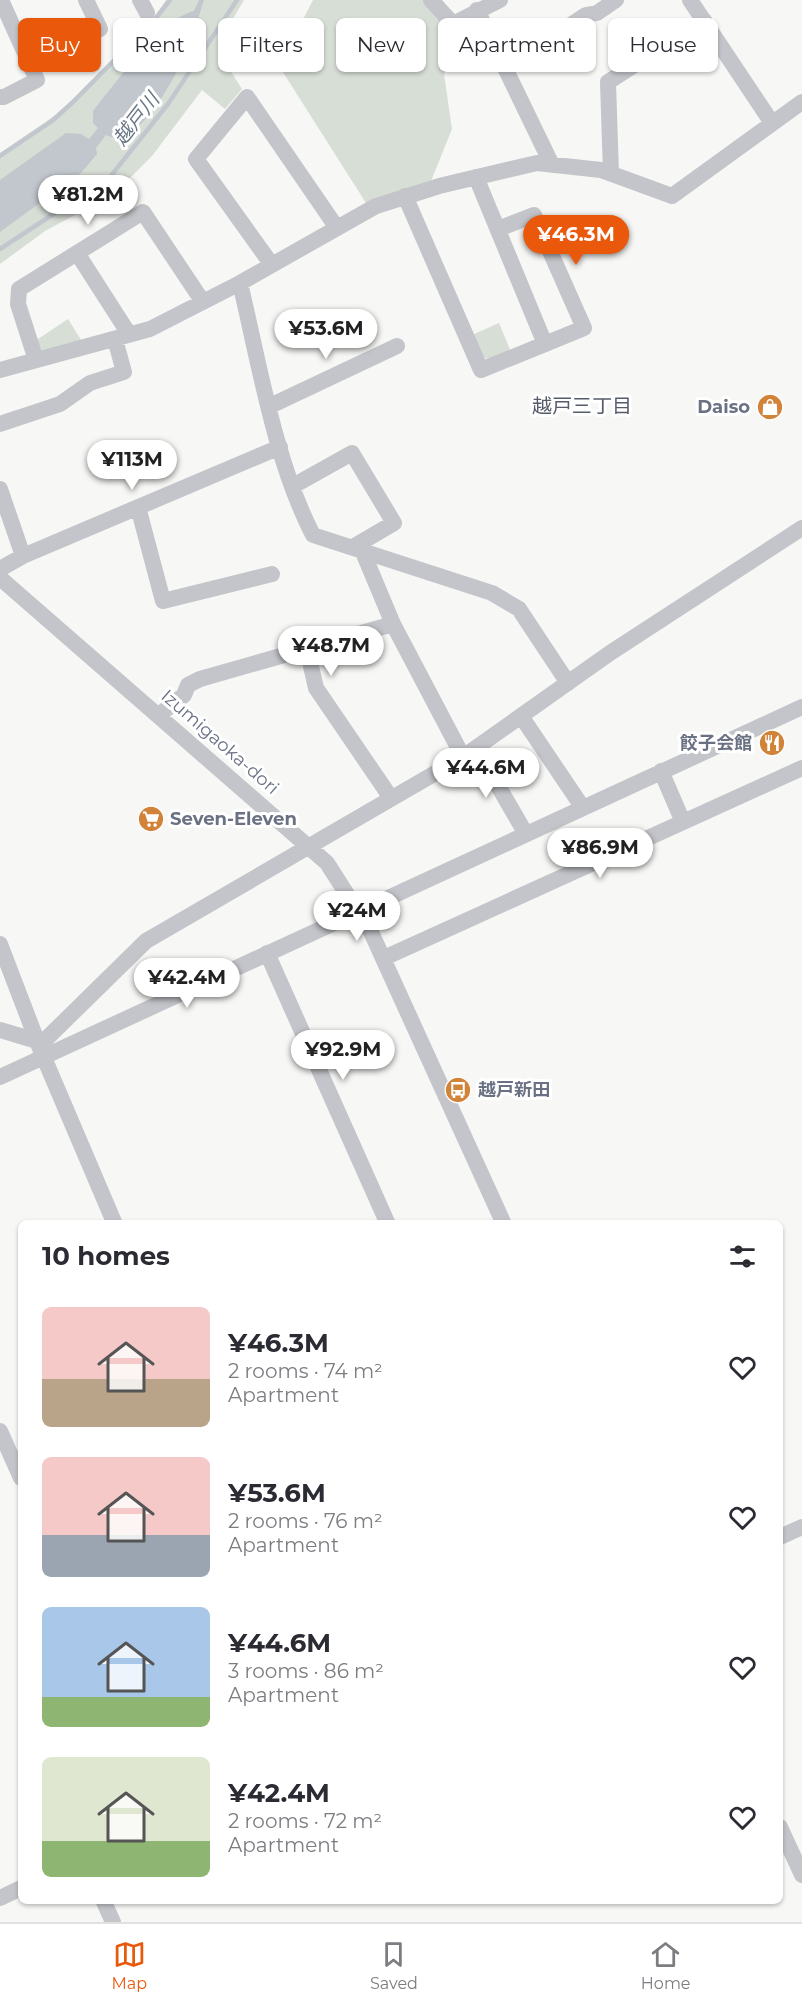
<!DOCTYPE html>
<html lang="en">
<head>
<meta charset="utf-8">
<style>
  :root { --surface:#fff; --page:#f2f2f3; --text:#2b2b33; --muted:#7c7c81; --line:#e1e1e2; --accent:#ea580c }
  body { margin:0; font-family:Montserrat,"Noto Sans JP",sans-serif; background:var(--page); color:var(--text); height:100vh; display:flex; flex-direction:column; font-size:22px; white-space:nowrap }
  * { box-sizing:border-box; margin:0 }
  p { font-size:20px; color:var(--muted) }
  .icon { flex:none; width:33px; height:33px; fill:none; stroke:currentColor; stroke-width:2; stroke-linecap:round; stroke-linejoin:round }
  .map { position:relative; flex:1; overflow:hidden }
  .panel { position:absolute; left:18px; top:1220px; width:765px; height:684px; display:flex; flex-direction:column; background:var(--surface); border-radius:9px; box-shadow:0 2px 4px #0004 }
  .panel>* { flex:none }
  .hud { position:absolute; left:18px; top:18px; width:766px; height:54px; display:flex; gap:12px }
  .price { position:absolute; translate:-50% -51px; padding:0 14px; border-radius:21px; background:#fff; color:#222; font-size:20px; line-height:39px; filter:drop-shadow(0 2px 3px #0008) }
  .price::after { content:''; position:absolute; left:50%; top:36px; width:18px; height:14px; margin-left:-9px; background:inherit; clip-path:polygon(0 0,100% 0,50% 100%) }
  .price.current { background:var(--accent); color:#fff }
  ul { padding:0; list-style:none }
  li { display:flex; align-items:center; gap:18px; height:150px; padding:0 24px }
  li span { display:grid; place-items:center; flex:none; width:168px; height:120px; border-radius:9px; color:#555 }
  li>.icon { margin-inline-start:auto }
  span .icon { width:72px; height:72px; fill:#fffc; stroke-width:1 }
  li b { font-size:26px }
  h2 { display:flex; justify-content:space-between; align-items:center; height:72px; padding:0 24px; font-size:26px }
  .tag { padding:0 21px; border-radius:9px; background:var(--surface); box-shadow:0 2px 4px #0004; font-size:21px; line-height:54px }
  .tag.current { background:var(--accent); color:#fff }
  .tabs { display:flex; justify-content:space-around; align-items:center; height:84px; border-top:2px solid var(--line); background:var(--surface); font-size:16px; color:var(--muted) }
  .tabs a { display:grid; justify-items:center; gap:3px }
  .tabs .current { color:var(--accent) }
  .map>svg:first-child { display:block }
  .green { fill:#d7ded6 }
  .water { fill:#c2c7ce }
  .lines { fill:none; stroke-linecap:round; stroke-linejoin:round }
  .stream { stroke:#c2c7ce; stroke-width:4.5 }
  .minor { stroke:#c3c5ca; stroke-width:16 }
  .labels { text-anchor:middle; stroke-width:6; stroke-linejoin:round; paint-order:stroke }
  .poi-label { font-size:18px; font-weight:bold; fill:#697183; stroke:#fff; text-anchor:end }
  .street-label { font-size:18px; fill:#697183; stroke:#fff }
  .water-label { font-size:20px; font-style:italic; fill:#6a7785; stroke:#fff }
  .neighbourhood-label { font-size:20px; fill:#565c69; stroke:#fff }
</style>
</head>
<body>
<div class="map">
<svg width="802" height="1922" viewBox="0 0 802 1922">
  <rect width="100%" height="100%" fill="#f7f7f5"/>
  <path class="green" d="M166 0H244L225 32 248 51 226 64 242 89 225 109 202 90 152 156 132 176 105 199 45 231 0 264V153L60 112 155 17Z
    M313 0H431L464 37 444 74 452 129 431 181 366 203 279 66Z
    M68 319 83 343 47 352 38 348 35 341Z
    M499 323 511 352 491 360 480 356 472 335Z"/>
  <path class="water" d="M199 0H204C199 14 196 30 190 44 179 70 139 152 106 135L96 148 97 154 81 173 0 232V180L66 133 81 134 89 139 98 128 93 123V111C115 84 162 18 194 11Z"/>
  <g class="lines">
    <path class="stream" d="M0 156 52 121 73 102 155 19 170 0
      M0 249 110 177 168 104 237 0"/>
    <path class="minor" d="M140 0 147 13
      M431 0 453 24 500 0
      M690 0 772 123
      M477 10 552 165
      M553 37 586 15 597 13 616 0
      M70 47 100 29 86 0
      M0 97H4L37 80 1 0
      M611 174 608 82 704 20
      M405 196 481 370 545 344 476 177
      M498 229 534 215 584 328 545 344
      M77 253 129 334
      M272 265 196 159 247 97 337 228
      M240 283C259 363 275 462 313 535L492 593 519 609 568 683
      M36 360 18 304 19 289 143 212 203 302
      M0 370 150 329 240 283 376 206 439 186 537 163 601 170 672 196 802 102
      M270 406 397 346
      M0 424 60 404 90 383 124 372 115 339
      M293 486 352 453 394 523 353 547
      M0 489 23 556
      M138 507 163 601 272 574
      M362 550 393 624 463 757
      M0 569 23 556 280 447
      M0 578 327 863 371 932 503 1222
      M307 649 316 688 391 798
      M159 715 184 695 188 685 200 679 393 624
      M521 716 583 808
      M476 748 526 834
      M661 771 683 822
      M0 944 39 1046
      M267 953 387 1222
      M384 958 802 768
      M0 1030 37 1041
      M0 1077 802 707
      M114 1222 39 1046 146 941 463 757 610 653 802 528
      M0 1431 21 1478
      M780 1537 802 1527
      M780 1827 802 1875
      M0 1898 21 1888
      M103 1900 113 1922"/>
  </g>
  <defs>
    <g id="shop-disc" transform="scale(1.35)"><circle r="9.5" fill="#d2833a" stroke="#fff"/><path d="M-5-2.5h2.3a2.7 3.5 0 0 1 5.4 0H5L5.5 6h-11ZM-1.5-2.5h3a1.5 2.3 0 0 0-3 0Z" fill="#fff"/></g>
    <g id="restaurant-disc" transform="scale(1.35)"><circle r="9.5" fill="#d2833a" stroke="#fff"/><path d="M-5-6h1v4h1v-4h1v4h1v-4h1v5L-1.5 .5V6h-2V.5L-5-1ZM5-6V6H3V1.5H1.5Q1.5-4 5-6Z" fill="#fff"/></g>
    <g id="supermarket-disc" transform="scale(1.35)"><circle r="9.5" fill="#d2833a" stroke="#fff"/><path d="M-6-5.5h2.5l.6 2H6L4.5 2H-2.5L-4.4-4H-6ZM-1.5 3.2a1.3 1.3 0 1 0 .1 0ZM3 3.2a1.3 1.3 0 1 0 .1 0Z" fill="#fff"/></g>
    <g id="bus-disc" transform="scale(1.35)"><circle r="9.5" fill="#d2833a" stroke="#fff"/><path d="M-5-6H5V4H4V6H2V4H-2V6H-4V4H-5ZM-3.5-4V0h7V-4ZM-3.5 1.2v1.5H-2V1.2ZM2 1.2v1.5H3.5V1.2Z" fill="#fff"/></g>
  </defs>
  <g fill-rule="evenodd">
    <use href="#shop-disc" x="770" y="407"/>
    <use href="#restaurant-disc" x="772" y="743"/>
    <use href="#supermarket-disc" x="151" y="819"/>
    <use href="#bus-disc" x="458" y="1090"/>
  </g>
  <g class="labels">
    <g class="poi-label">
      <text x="750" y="413">Daiso</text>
      <text x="752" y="749">餃子会館</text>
      <text x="170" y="825" text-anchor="start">Seven-Eleven</text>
      <text x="478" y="1096" text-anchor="start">越戸新田</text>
    </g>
    <g class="street-label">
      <text transform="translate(220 742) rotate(41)" y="6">Izumigaoka-dori</text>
    </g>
    <g class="water-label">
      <text transform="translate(136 119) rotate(-52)" y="7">越戸川</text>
    </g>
    <g class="neighbourhood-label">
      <text x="582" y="413">越戸三丁目</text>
    </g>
  </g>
</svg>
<b class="price" style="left:88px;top:226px">¥81.2M</b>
<b class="price current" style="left:576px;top:266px">¥46.3M</b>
<b class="price" style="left:326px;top:360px">¥53.6M</b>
<b class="price" style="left:132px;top:491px">¥113M</b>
<b class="price" style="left:331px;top:677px">¥48.7M</b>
<b class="price" style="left:486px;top:799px">¥44.6M</b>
<b class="price" style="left:600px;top:879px">¥86.9M</b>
<b class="price" style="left:357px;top:942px">¥24M</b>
<b class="price" style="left:187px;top:1009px">¥42.4M</b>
<b class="price" style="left:343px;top:1081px">¥92.9M</b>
<div class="hud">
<a class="tag current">Buy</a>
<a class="tag">Rent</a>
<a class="tag">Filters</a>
<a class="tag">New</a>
<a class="tag">Apartment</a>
<a class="tag">House</a>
</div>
<section class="panel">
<h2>10 homes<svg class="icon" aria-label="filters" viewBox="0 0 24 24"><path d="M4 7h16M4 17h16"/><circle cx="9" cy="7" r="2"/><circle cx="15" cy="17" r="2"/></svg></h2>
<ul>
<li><span style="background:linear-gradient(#f6c9c9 60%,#b9a48a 0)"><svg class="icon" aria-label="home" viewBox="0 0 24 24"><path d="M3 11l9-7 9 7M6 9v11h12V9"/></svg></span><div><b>¥46.3M</b><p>2 rooms · 74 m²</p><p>Apartment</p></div><svg class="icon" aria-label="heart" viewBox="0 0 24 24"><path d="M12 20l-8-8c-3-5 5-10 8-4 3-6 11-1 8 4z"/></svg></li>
<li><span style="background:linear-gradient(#f6c9c9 65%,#9aa5b1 0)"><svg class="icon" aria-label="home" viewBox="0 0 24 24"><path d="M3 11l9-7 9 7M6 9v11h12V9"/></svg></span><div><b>¥53.6M</b><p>2 rooms · 76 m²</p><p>Apartment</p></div><svg class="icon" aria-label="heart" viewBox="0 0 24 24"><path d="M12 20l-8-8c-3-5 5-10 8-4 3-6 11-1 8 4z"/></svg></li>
<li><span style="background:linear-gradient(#a9c7e8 75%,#8fb573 0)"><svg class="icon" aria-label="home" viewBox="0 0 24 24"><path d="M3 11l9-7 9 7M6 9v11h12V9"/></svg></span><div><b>¥44.6M</b><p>3 rooms · 86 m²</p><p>Apartment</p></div><svg class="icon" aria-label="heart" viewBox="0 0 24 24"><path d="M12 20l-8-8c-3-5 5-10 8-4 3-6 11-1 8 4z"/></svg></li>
<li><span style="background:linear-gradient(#dfe7d0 70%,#8fb573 0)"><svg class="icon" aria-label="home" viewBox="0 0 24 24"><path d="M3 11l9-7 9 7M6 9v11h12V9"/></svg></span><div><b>¥42.4M</b><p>2 rooms · 72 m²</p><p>Apartment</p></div><svg class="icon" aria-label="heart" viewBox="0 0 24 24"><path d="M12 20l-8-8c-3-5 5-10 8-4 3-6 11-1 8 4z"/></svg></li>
</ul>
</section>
</div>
<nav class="tabs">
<a class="current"><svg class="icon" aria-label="map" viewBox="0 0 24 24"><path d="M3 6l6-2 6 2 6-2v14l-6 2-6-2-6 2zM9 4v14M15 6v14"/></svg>Map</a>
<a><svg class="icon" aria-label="saved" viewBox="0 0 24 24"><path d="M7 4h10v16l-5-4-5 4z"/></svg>Saved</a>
<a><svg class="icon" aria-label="home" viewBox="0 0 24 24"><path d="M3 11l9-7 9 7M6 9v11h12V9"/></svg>Home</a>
</nav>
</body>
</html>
